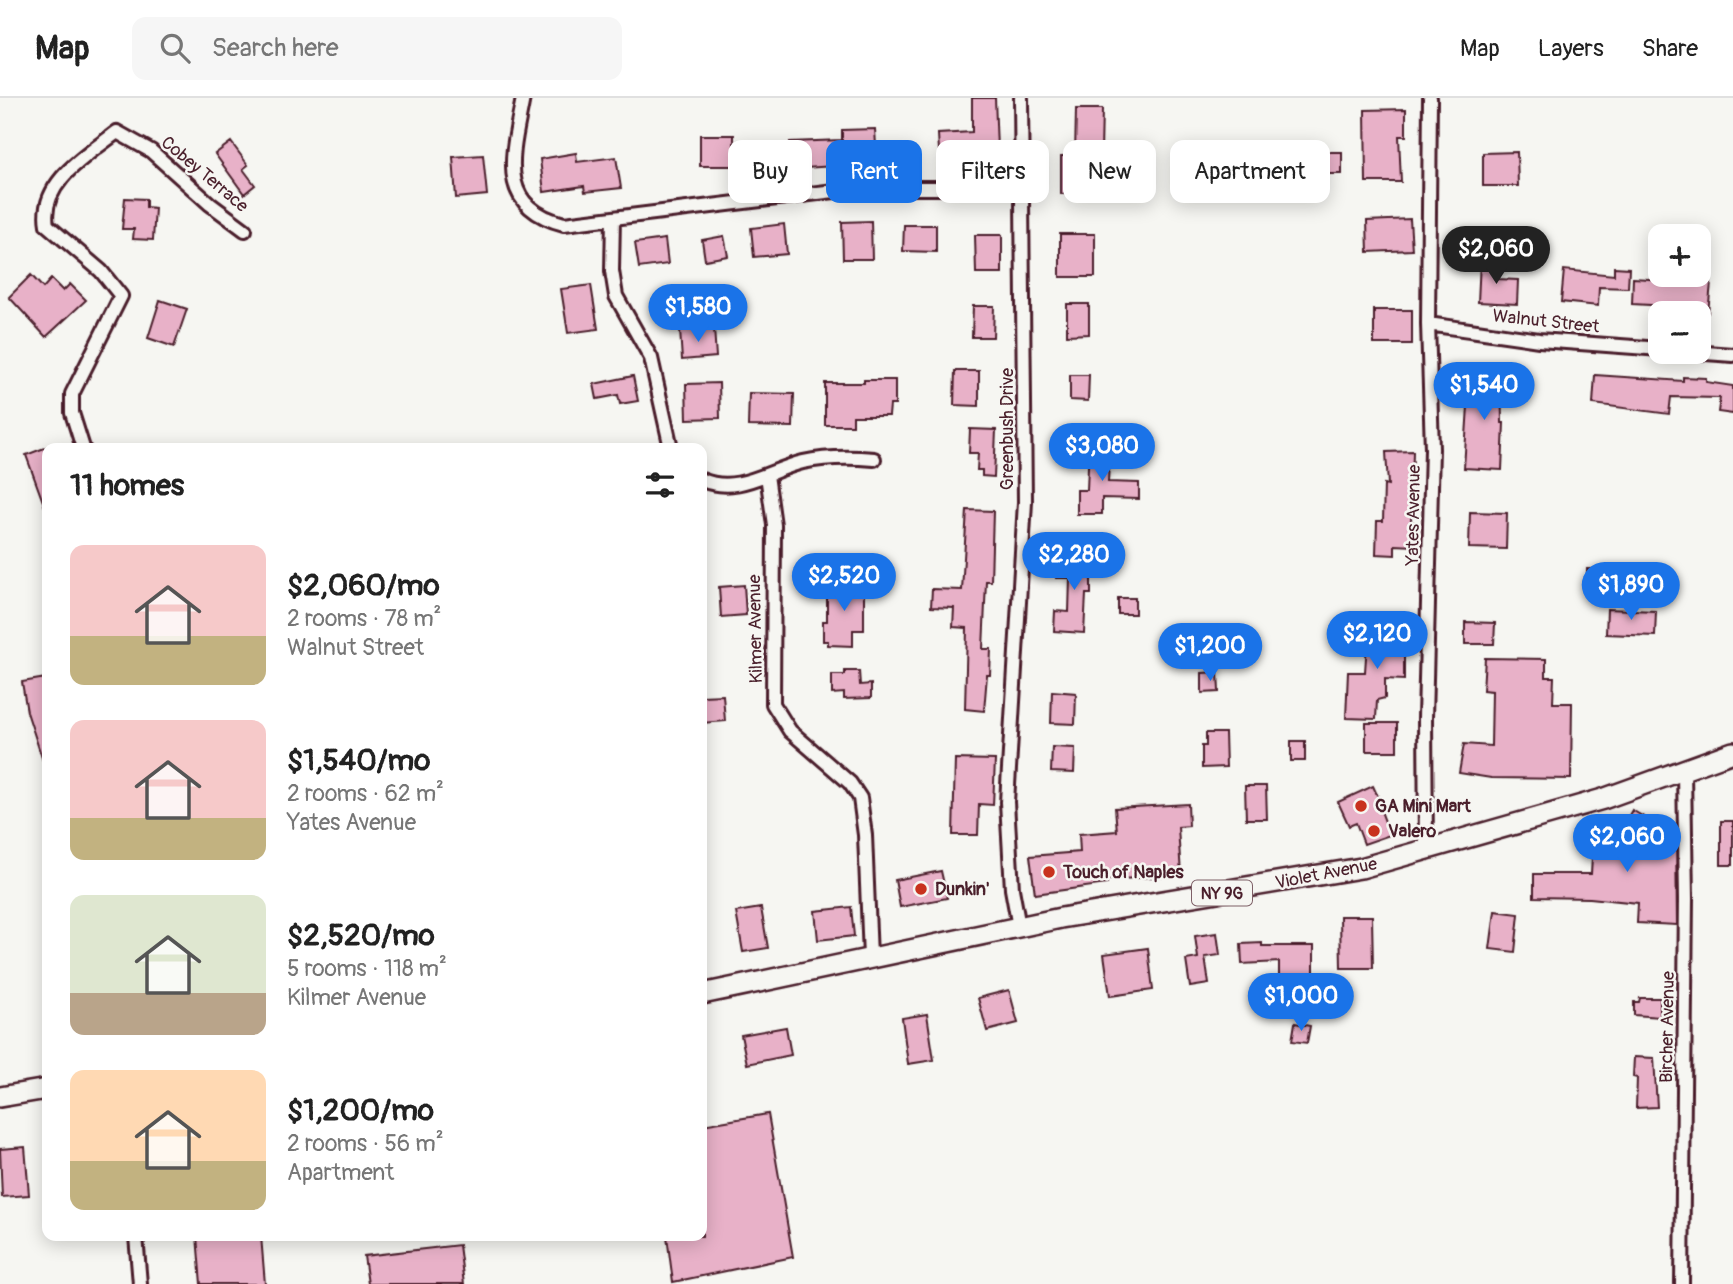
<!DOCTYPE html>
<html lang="en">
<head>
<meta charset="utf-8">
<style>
  :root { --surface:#fff; --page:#f6f6f6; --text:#222; --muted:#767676; --line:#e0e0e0; --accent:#1a73e8 }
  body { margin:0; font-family:Pangolin,sans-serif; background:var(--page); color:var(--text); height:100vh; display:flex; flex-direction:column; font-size:26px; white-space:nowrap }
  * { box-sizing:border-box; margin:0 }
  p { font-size:23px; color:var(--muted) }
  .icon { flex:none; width:38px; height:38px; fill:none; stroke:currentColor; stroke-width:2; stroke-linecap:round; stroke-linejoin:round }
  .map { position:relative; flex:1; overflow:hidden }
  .side { position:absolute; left:42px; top:345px; width:665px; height:798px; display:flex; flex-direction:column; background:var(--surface); border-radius:14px; box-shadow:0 4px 18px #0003 }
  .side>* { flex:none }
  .hud { position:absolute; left:728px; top:42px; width:665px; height:63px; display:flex; gap:14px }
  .tools { position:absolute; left:1648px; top:126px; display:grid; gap:14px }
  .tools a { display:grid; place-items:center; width:63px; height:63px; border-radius:14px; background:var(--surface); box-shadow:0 4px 18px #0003; font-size:35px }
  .price { position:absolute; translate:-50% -60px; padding:0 16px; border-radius:24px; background:var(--accent); color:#fff; font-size:23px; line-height:46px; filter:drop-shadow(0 2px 4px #0008) }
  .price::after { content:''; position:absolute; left:50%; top:42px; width:21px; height:16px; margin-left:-10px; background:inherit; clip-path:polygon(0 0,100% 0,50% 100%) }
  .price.selected { background:#222; color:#fff }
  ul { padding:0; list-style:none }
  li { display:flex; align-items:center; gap:21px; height:175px; padding:0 28px }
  li span { display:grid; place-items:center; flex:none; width:196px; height:140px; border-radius:14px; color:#555 }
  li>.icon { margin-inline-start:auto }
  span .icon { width:84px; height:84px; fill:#fffc; stroke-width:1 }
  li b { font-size:30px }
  h2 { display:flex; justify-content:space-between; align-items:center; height:84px; padding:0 28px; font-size:30px }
  .chip { padding:0 24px; border-radius:14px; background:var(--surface); box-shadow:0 4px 18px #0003; font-size:24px; line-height:63px }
  .chip.selected { background:var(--accent); color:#fff }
  header { display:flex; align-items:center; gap:42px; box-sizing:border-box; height:98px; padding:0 35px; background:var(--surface); border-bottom:2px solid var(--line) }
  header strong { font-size:33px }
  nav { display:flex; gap:38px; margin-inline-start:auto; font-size:24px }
  .search { width:490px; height:63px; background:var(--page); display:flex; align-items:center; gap:18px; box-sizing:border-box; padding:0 24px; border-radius:14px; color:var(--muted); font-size:26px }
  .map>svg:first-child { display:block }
  .building { fill:#e8b1c8; stroke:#4a1f2b; stroke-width:2 }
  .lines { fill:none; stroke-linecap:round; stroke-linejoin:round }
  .street-casing { stroke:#4a1f2b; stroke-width:18 }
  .primary-casing { stroke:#4a1f2b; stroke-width:24 }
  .street { stroke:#f6f6f2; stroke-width:12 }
  .primary { stroke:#f6f6f2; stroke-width:19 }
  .poi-dot { fill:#c8321e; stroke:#f6f6f2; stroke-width:2.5 }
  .labels { text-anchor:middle; stroke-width:5; stroke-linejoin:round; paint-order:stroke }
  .shield { fill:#f6f6f2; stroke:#7e6067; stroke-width:2 }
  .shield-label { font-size:16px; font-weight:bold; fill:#4a1f2b }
  .street-label { font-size:18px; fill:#4a1f2b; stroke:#f6f6f2 }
  .poi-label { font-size:18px; font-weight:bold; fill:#4a1f2b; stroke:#f6f6f2; text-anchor:start }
</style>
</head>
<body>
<header>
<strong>Map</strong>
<div class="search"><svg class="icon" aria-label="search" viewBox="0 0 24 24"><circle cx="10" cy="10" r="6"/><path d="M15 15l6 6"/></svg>Search here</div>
<nav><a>Map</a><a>Layers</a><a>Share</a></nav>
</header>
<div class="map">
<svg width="1733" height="1186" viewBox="0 0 1733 1186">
  <rect width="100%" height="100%" fill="#f6f6f2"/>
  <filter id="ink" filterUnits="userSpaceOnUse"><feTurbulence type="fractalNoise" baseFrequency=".0143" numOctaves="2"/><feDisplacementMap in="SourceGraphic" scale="14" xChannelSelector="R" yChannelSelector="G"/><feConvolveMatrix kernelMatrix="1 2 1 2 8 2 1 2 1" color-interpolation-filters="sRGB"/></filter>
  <g filter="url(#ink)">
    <path class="building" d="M972 0H995L998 76 975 77 974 51 939 53 938 36 972 34Z
      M1076 11H1102L1101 54H1089V96H1061V58H1075Z
      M1406 11V38H1399L1401 84H1366L1365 12Z
      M875 31 877 65 791 71 790 44 842 42V32Z
      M700 37H734V68H700Z
      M231 44 248 67 243 71 255 87 244 96 215 56Z
      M1301 54H1342V76H1301Z
      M1517 54 1518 88H1483V55Z
      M576 55 577 64 616 59 621 90 585 94 584 88 544 94 540 61Z
      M483 57 487 97 456 100 453 59Z
      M125 100 146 101V109L155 110 153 142 133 141 134 131H122Z
      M1410 121 1412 152 1368 154 1367 123Z
      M871 123 872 161H843L842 124Z
      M784 126 787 156 754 159 751 130Z
      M904 127H936V154L903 153Z
      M1060 136H1095V179H1060Z
      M975 137H1002V175H976Z
      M724 138 728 158 705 162 702 142Z
      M665 141 668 166 639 170 635 145Z
      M1480 163 1499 164 1498 181 1518 182 1517 206 1478 204Z
      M1614 169 1629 170 1628 190 1599 189 1598 208 1561 204 1564 172 1614 177Z
      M31 177 43 190 51 181 63 193 70 186 86 202 46 239 9 199Z
      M1633 180 1711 185 1708 215H1668L1669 208 1632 206Z
      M591 187 598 231 568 235 561 191Z
      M160 202 187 211 174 249 148 240Z
      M1067 206H1089V236L1067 237Z
      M973 208H994L993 239H972Z
      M1374 212H1412V246H1374Z
      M714 230 716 259 682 262 680 232Z
      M955 273H979V308L954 307Z
      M1501 276 1502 325H1504L1502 372 1464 370 1468 308H1463V277Z
      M1070 277H1089L1088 303 1070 302Z
      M1595 277 1683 283V279L1706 280V284L1733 288V316L1718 314 1720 300 1671 299 1669 316 1593 306Z
      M633 278 638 303 620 306 618 297 597 301 594 286Z
      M864 282H895V307H890L889 318H853V327H825V285H864Z
      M719 285 720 320 687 321 686 286Z
      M749 295 794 296 793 329 748 328Z
      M970 331 996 332 994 379 982 378V372H977L978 355H969Z
      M1089 345 1110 346 1108 384 1139 385V401L1102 400V416H1077V392H1087Z
      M47 349V412H46L26 357Z
      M1413 353 1411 424H1415L1414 448 1395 447V457L1376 456 1377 423H1383L1384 386 1388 387 1386 354Z
      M967 412 993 413 991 483H986L983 551H991L990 577H987L984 613 965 611 967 530 953 529 954 510 931 509 932 491 962 492Z
      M1470 414 1507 415 1506 451 1469 450Z
      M1057 457 1091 458V496H1086L1084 535 1054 533 1055 513 1069 514 1070 480H1056Z
      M1587 471 1615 472V495H1587Z
      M827 485H864V532H853V548L828 547V543H823V523H827Z
      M744 487 746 517 721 519 719 489Z
      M1118 500H1135V516H1118Z
      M1607 511 1656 513 1655 538 1606 536Z
      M1465 524 1495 525 1494 546H1465Z
      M1368 530 1411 532 1410 556H1404V582L1385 581V600L1377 602 1376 621 1346 620 1348 574H1365Z
      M1485 560 1546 561V579H1554L1553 605H1572L1571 681 1491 680 1459 675 1464 646 1491 648 1492 593 1483 592Z
      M845 573H859L860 587 871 586V600L844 601V595L832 596V577H845Z
      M1218 574 1219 594 1202 595V575Z
      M46 580 47 669H45L27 614 22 584Z
      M1052 593 1076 595 1075 626 1051 625Z
      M723 597 725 623 702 625V598Z
      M1366 625H1397V653H1366Z
      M1206 635H1225L1226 669 1202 670V648H1206Z
      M1291 643H1305V663H1291Z
      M1052 649 1075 650 1074 675 1051 674Z
      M955 661 995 662 993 707 979 706 978 737H953Z
      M1245 688H1266L1267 721H1246Z
      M1373 688 1384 712 1381 713 1390 737 1364 746 1356 725 1349 728 1338 704Z
      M1188 706 1189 728 1178 729 1181 777 1107 782V786L1035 796 1030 758 1080 754 1079 736 1117 733 1115 710Z
      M1632 712 1676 738 1677 827 1637 825 1638 805 1590 800 1534 799V776H1591L1592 759 1605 760Z
      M1721 723H1733V767H1721Z
      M941 773 947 800 900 809 895 782Z
      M851 809 854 838 818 842 815 813Z
      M761 810 768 850 743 854 736 814Z
      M1495 813 1519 816 1515 854 1490 851Z
      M1340 818H1372L1373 870H1341Z
      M1217 835 1220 857 1205 859 1209 886 1190 889 1186 862 1198 860 1195 838Z
      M1262 845V848H1314V889H1279V864L1242 866 1241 846Z
      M1148 850 1153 892 1110 898 1104 856Z
      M1009 892 1018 925 987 933 978 900Z
      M1640 900H1660V919L1634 917V904H1639Z
      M927 916 934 962 908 966 902 920Z
      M1295 925 1310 928 1307 945 1292 943Z
      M786 929 791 957 747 966 741 937Z
      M1634 959 1654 960 1657 1009 1636 1010 1637 980 1633 979Z
      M768 1016 793 1159 673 1184 667 1138H702V1027Z
      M25 1049 29 1097 2 1099 0 1051Z
      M197 1138H261L265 1186H201Z
      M459 1147 464 1186H368L364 1158Z"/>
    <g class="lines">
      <g class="street-casing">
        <path id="street" d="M523 0C513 55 494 108 564 126L859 90H1023
          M613 120 612 173 616 198 651 260 671 350
          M1428 226 1539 242 1661 251
          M1692 254 1733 257
          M83 350 72 315V296L121 198 101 173 47 127C39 84 89 56 117 34L151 53 210 106 245 132
          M767 377 774 427 773 606 790 633 850 685 860 700 865 737 870 859
          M702 382C738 397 769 372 803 364 826 359 851 359 874 361
          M1426 751 1425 620 1432 351 1428 226 1430 0
          M1019 829 1012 791 1007 704 1025 404 1021 0
          M136 1138 140 1186
          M1682 1186 1686 801 1684 672"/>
      </g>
      <g class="primary-casing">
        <path id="primary" d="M702 896 1061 820 1361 770 1603 701 1733 654
          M0 999 47 991"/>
      </g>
      <use href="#street" class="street"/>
      <use href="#primary" class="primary"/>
    </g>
  </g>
  <g class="poi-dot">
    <circle cx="1361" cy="708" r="7"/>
    <circle cx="1374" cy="733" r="7"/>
    <circle cx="1049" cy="774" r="7"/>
    <circle cx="921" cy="791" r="7"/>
  </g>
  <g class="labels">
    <rect class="shield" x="1192" y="782.5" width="60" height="25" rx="5"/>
    <g class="shield-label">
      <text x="1222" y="801">NY 9G</text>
    </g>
    <g class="street-label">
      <text transform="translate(205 76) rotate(40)" y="6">Cobey Terrace</text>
      <text transform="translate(1546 223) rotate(6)" y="6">Walnut Street</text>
      <text transform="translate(1007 331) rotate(-90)" y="6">Greenbush Drive</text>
      <text transform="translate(1413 417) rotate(-89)" y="6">Yates Avenue</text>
      <text transform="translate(755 531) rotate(-91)" y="6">Kilmer Avenue</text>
      <text transform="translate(1326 775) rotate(-11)" y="6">Violet Avenue</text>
      <text transform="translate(1667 929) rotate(-89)" y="6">Bircher Avenue</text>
    </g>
    <g class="poi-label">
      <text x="1375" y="714">GA Mini Mart</text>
      <text x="1388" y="739">Valero</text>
      <text x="1063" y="780">Touch of Naples</text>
      <text x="935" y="797">Dunkin'</text>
    </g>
  </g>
</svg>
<div class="tools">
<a>+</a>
<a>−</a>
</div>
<b class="price selected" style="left:1496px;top:188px">$2,060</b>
<b class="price" style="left:698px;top:246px">$1,580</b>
<b class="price" style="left:1484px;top:324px">$1,540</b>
<b class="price" style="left:1102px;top:385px">$3,080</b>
<b class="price" style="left:1074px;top:494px">$2,280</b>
<b class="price" style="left:844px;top:515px">$2,520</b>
<b class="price" style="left:1631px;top:524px">$1,890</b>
<b class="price" style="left:1377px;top:573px">$2,120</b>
<b class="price" style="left:1210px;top:585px">$1,200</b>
<b class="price" style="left:1627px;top:776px">$2,060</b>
<b class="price" style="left:1301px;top:935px">$1,000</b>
<div class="hud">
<a class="chip">Buy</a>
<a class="chip selected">Rent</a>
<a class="chip">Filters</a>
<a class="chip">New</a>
<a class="chip">Apartment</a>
</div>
<section class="side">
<h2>11 homes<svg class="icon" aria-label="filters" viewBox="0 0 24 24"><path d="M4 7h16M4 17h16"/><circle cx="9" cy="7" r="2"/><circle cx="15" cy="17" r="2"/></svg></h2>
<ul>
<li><span style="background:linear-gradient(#f6c9c9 65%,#c2b280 0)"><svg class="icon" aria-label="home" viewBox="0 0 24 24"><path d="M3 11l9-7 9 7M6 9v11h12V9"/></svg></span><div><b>$2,060/mo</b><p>2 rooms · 78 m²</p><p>Walnut Street</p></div></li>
<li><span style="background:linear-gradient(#f6c9c9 70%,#c2b280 0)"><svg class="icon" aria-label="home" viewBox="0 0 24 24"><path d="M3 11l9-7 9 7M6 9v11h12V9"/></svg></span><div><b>$1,540/mo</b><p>2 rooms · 62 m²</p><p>Yates Avenue</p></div></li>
<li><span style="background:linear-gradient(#dfe7d0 70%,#b9a48a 0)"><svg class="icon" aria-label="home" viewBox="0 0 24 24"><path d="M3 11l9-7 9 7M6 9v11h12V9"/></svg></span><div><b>$2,520/mo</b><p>5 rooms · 118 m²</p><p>Kilmer Avenue</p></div></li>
<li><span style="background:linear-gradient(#ffd9b3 65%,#c2b280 0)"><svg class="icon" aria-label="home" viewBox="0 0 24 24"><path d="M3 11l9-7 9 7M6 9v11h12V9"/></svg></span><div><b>$1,200/mo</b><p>2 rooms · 56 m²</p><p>Apartment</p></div></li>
</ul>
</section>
</div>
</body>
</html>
